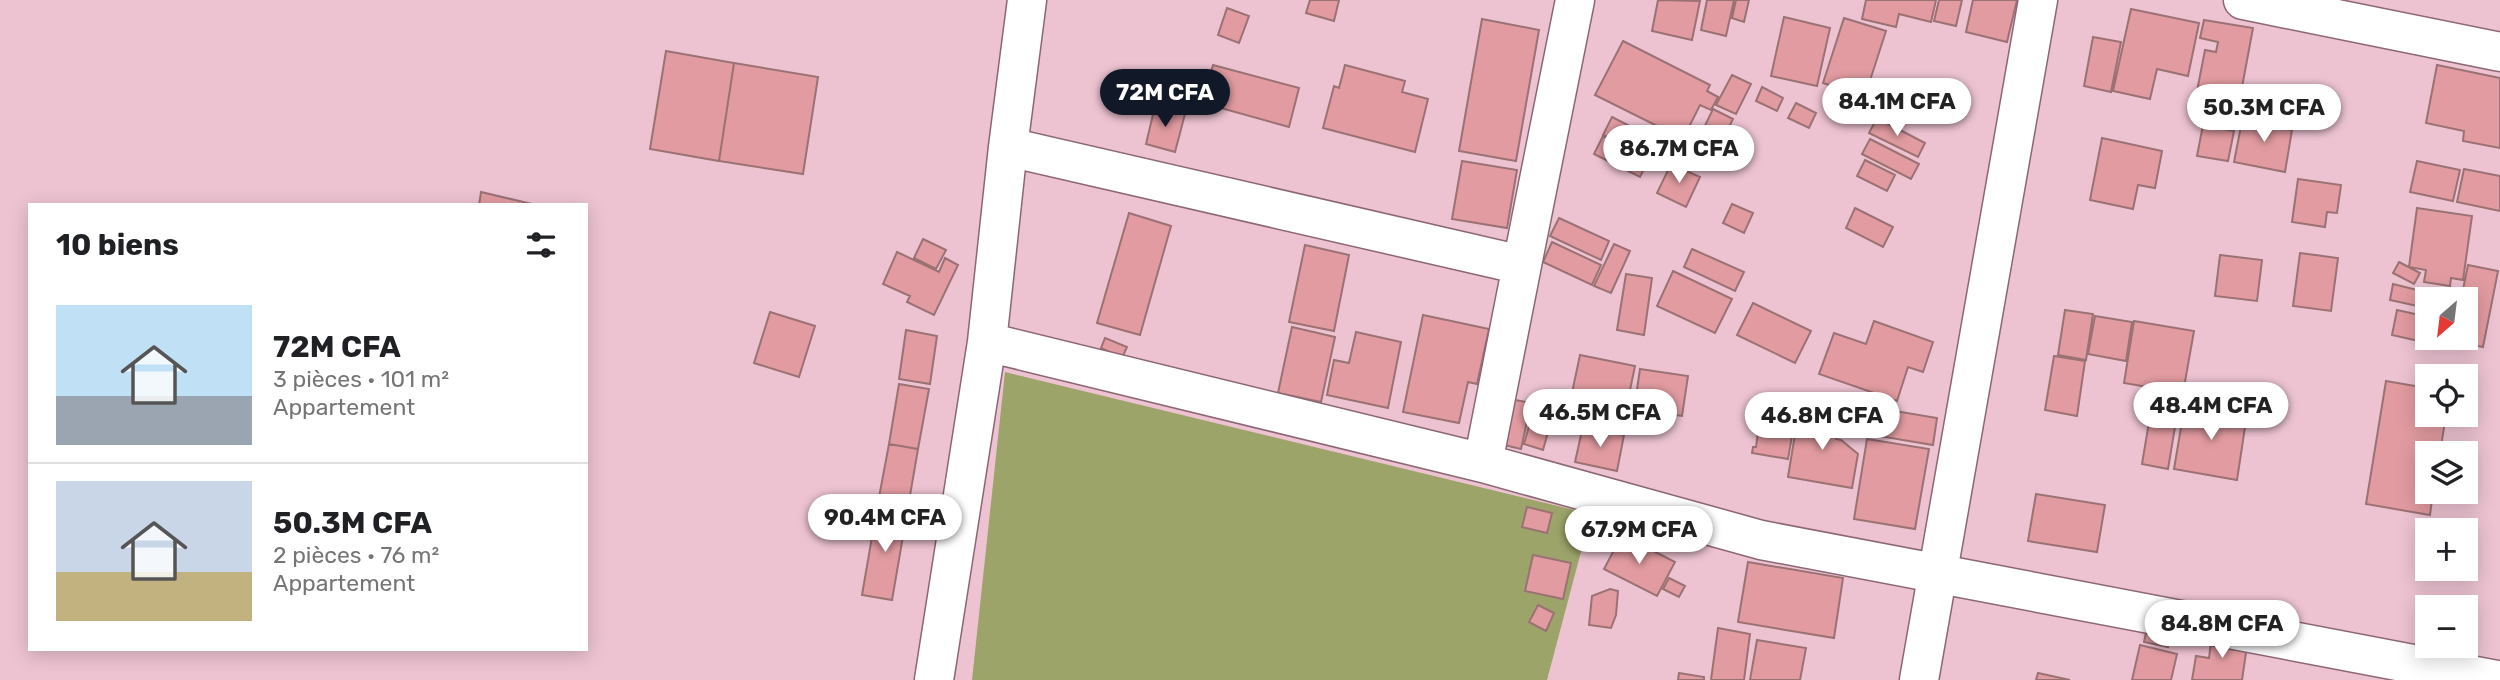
<!DOCTYPE html>
<html lang="fr">
<head>
<meta charset="utf-8">
<style>
  :root { --surface:#fff; --page:#f6f6f6; --text:#202124; --muted:#757577; --line:#e0e0e0; --accent:#111827 }
  body { margin:0; font-family:Rubik,sans-serif; background:var(--page); color:var(--text); height:100vh; display:flex; flex-direction:column; font-size:26px; white-space:nowrap }
  * { box-sizing:border-box; margin:0 }
  p { font-size:23px; color:var(--muted) }
  .icon { flex:none; width:38px; height:38px; fill:none; stroke:currentColor; stroke-width:2; stroke-linecap:round; stroke-linejoin:round }
  .map { position:relative; flex:1; overflow:hidden }
  .panel { position:absolute; left:28px; top:203px; width:560px; height:448px; display:flex; flex-direction:column; background:var(--surface); border-radius:0px; box-shadow:0 4px 18px #0003 }
  .panel>* { flex:none }
  .needle { width:46px; rotate:208deg }
  .buttons { position:absolute; left:2415px; top:287px; display:grid; gap:14px }
  .buttons a { display:grid; place-items:center; width:63px; height:63px; border-radius:0px; background:var(--surface); box-shadow:0 4px 18px #0003; font-size:35px }
  .price { position:absolute; translate:-50% -60px; padding:0 16px; border-radius:24px; background:#fff; color:#222; font-size:23px; line-height:46px; filter:drop-shadow(0 2px 4px #0008) }
  .price::after { content:''; position:absolute; left:50%; top:42px; width:21px; height:16px; margin-left:-10px; background:inherit; clip-path:polygon(0 0,100% 0,50% 100%) }
  .price.active { background:var(--accent); color:#fff }
  ul { padding:0; list-style:none }
  li { display:flex; align-items:center; gap:21px; height:175px; padding:0 28px }
  li+li { border-top:2px solid var(--line) }
  li span { display:grid; place-items:center; flex:none; width:196px; height:140px; border-radius:0px; color:#555 }
  li>.icon { margin-inline-start:auto }
  span .icon { width:84px; height:84px; fill:#fffc; stroke-width:1 }
  li b { font-size:30px }
  h2 { display:flex; justify-content:space-between; align-items:center; height:84px; padding:0 28px; font-size:30px }
  .map>svg:first-child { display:block }
  .green { fill:#9da46a }
  .building { fill:#e29ca1; stroke:#9b7274; stroke-width:2 }
  .lines { fill:none; stroke-linecap:round; stroke-linejoin:round }
  .minor-casing { stroke:#8c6674; stroke-width:41 }
  .minor { stroke:#fff; stroke-width:38 }
</style>
</head>
<body>
<div class="map">
<svg width="2500" height="680" viewBox="0 0 2500 680">
  <rect width="100%" height="100%" fill="#edc3d2"/>
  <path class="green" d="M1005 372 1591 514 1547 680H972Z"/>
  <path class="building" d="M1310 0H1339L1334 21 1306 13Z
    M1658 0 1700 1 1692 40 1652 31Z
    M1707 0H1734L1726 36 1701 30Z
    M1736 0H1749L1744 22 1732 18Z
    M1866 0H1936L1931 22 1899 14 1896 27 1862 19Z
    M1939 0H1962L1956 26 1934 21Z
    M1973 0H2017L2007 42 1966 32Z
    M1227 8 1249 16 1239 43 1218 35Z
    M2131 9 2199 23 2188 76 2157 69 2150 99 2113 91Z
    M1784 17 1830 28 1817 86 1771 76Z
    M1844 18 1886 31 1865 96 1823 83Z
    M1482 19 1539 30 1516 161 1459 151Z
    M2204 20 2253 28 2235 125 2192 117 2205 50 2216 52 2218 42 2200 38Z
    M2093 37 2121 42 2111 92 2084 86Z
    M1623 41 1710 85 1707 91 1718 97 1711 110 1700 105 1683 139 1595 95Z
    M666 51 734 63 719 161 650 149Z
    M734 63 818 77 803 174 719 161Z
    M1213 65 1299 88 1289 127 1203 103Z
    M1345 65 1405 81 1402 92 1428 99 1415 152 1323 128 1334 86 1339 88Z
    M2437 65 2500 78V148L2463 141 2464 131 2426 123Z
    M1732 75 1751 84 1736 114 1716 105Z
    M1762 87 1783 98 1777 111 1756 101Z
    M1796 103 1816 113 1809 128 1788 118Z
    M1155 106 1185 114 1175 152 1146 144Z
    M1713 109 1733 119 1716 154 1696 144Z
    M2256 114 2278 119 2276 127 2292 130 2285 172 2234 162 2242 121 2255 123Z
    M1612 117 1657 140 1648 158 1603 135Z
    M1877 118 1925 143 1918 157 1869 133Z
    M2203 125 2234 131 2228 161 2197 156Z
    M1603 136 1649 159 1640 177 1594 154Z
    M2102 138 2162 151 2155 188 2138 185 2133 209 2090 200Z
    M1870 139 1919 164 1911 179 1862 154Z
    M1865 160 1895 175 1887 191 1857 176Z
    M1462 161 1517 170 1507 228 1452 219Z
    M2417 161 2460 170 2453 201 2410 192Z
    M1671 164 1700 177 1686 207 1657 193Z
    M2464 169 2500 176V211L2457 202Z
    M2298 179 2341 185 2337 213 2327 212 2325 227 2292 222Z
    M481 192 536 205H479Z
    M1732 204 1753 213 1744 233 1723 223Z
    M1855 208 1893 227 1883 247 1846 228Z
    M2417 208 2472 216 2463 280 2451 278 2450 286 2424 282 2426 270 2409 267Z
    M1129 213 1171 226 1140 335 1097 323Z
    M1559 218 1609 241 1601 260 1550 236Z
    M923 239 946 250 936 269 914 258Z
    M1552 242 1601 265 1592 285 1543 262Z
    M1614 244 1630 251 1611 293 1594 286Z
    M1305 245 1349 255 1334 331 1289 322Z
    M1692 249 1744 272 1735 291 1684 267Z
    M897 252 939 272 945 258 958 265 934 315 907 302 910 296 883 284Z
    M2300 253 2338 258 2331 311 2293 306Z
    M2220 255 2262 260 2257 301 2215 296Z
    M2399 262 2420 273 2414 284 2393 273Z
    M2468 265 2498 271 2483 347 2453 341 2454 338H2466V299H2461Z
    M1673 271 1732 299 1715 333 1657 306Z
    M1626 274 1652 278 1644 335 1617 330Z
    M2393 284 2425 292 2422 307 2390 300Z
    M1753 303 1811 331 1795 363 1737 335Z
    M2065 310 2093 314 2086 360 2058 355Z
    M2397 310 2424 316 2419 341 2392 335Z
    M770 312 815 326 799 377 754 363Z
    M1423 315 1489 329 1477 384 1468 382 1459 423 1403 412Z
    M2095 316 2132 322 2126 361 2088 354Z
    M1874 321 1933 342 1923 372 1908 367 1897 401 1819 374 1834 333 1866 344Z
    M2134 321 2194 331 2183 393 2124 383Z
    M1292 327 1335 337 1321 402 1278 393Z
    M906 330 937 336 930 384 899 379Z
    M1356 332 1401 342 1388 408 1327 395 1334 360 1349 363Z
    M1105 338 1127 347 1122 358 1101 348Z
    M1580 355 1635 366 1624 419 1569 407Z
    M2054 356 2085 361 2077 416 2045 410Z
    M1640 369 1688 376 1682 416 1634 410Z
    M2386 381 2427 388V415H2446L2440 453H2427V492H2433L2430 515 2366 504Z
    M899 384 929 389 918 449 889 444Z
    M2153 398 2179 403 2168 469 2142 464Z
    M1510 399 1531 403 1521 449 1500 444Z
    M2185 404 2247 414 2237 480 2174 469Z
    M1877 408 1937 418 1933 445 1873 435Z
    M1774 409 1796 413 1788 459 1752 453 1753 447H1756L1760 419Z
    M1799 410 1840 416 1836 439 1841 440 1858 454 1852 488 1788 477Z
    M1531 419 1550 425 1543 450 1524 444Z
    M1583 426 1624 435 1617 471 1575 462Z
    M1867 439 1929 449 1915 529 1854 519Z
    M889 444 918 449 907 513 877 508Z
    M2036 494 2105 505 2097 552 2028 541Z
    M1527 507 1552 513 1547 533 1522 527Z
    M877 508 907 513 892 600 862 595Z
    M1622 535 1675 562 1657 596 1604 569Z
    M1533 555 1571 563 1563 599 1525 591Z
    M1748 562 1843 578 1834 638 1738 622Z
    M1669 578 1685 586 1679 597 1663 589Z
    M1610 589 1618 591 1616 615 1611 628 1589 625 1592 596Z
    M1538 605 1554 613 1546 631 1529 622Z
    M2149 618 2172 622 2168 647 2144 642Z
    M1718 628 1750 634 1744 680H1711Z
    M2212 634 2248 639 2242 680H2192L2196 656 2209 658Z
    M1757 640 1806 648 1800 680H1750Z
    M2140 645 2177 654 2171 680H2132Z
    M1679 673 1704 677V680H1678Z
    M2038 673 2070 680H2036Z"/>
  <g class="lines">
    <g class="minor-casing">
      <path id="minor" d="M2243 0 2500 52
        M1008 147 1522 265 1483 463
        M1522 265 1575 0
        M987 342 1483 463 1761 540 2497 680
        M934 680 987 342 1008 147 1027 0
        M1919 680 2038 0"/>
    </g>
    <use href="#minor" class="minor"/>
  </g>
</svg>
<div class="buttons">
<a><svg class="needle" viewBox="-14 -14 28 28"><path d="M0-13l5 13h-10z" fill="#e53935"/><path d="M0 13l5-13h-10z" fill="#757577"/></svg></a>
<a><svg class="icon" aria-label="locate" viewBox="0 0 24 24"><circle cx="12" cy="12" r="6"/><path d="M12 2v4M12 18v4M2 12h4M18 12h4"/></svg></a>
<a><svg class="icon" aria-label="layers" viewBox="0 0 24 24"><path d="M12 4l9 5-9 5-9-5zM3 14l9 5 9-5"/></svg></a>
<a>+</a>
<a>−</a>
</div>
<b class="price active" style="left:1165px;top:129px">72M CFA</b>
<b class="price" style="left:1897px;top:138px">84.1M CFA</b>
<b class="price" style="left:2264px;top:144px">50.3M CFA</b>
<b class="price" style="left:1679px;top:185px">86.7M CFA</b>
<b class="price" style="left:2211px;top:442px">48.4M CFA</b>
<b class="price" style="left:1600px;top:449px">46.5M CFA</b>
<b class="price" style="left:1822px;top:452px">46.8M CFA</b>
<b class="price" style="left:885px;top:554px">90.4M CFA</b>
<b class="price" style="left:1639px;top:566px">67.9M CFA</b>
<b class="price" style="left:2222px;top:660px">84.8M CFA</b>
<section class="panel">
<h2>10 biens<svg class="icon" aria-label="filters" viewBox="0 0 24 24"><path d="M4 7h16M4 17h16"/><circle cx="9" cy="7" r="2"/><circle cx="15" cy="17" r="2"/></svg></h2>
<ul>
<li><span style="background:linear-gradient(#bfe0f5 65%,#9aa5b1 0)"><svg class="icon" aria-label="home" viewBox="0 0 24 24"><path d="M3 11l9-7 9 7M6 9v11h12V9"/></svg></span><div><b>72M CFA</b><p>3 pièces · 101 m²</p><p>Appartement</p></div></li>
<li><span style="background:linear-gradient(#c9d6e8 65%,#c2b280 0)"><svg class="icon" aria-label="home" viewBox="0 0 24 24"><path d="M3 11l9-7 9 7M6 9v11h12V9"/></svg></span><div><b>50.3M CFA</b><p>2 pièces · 76 m²</p><p>Appartement</p></div></li>
</ul>
</section>
</div>
</body>
</html>
